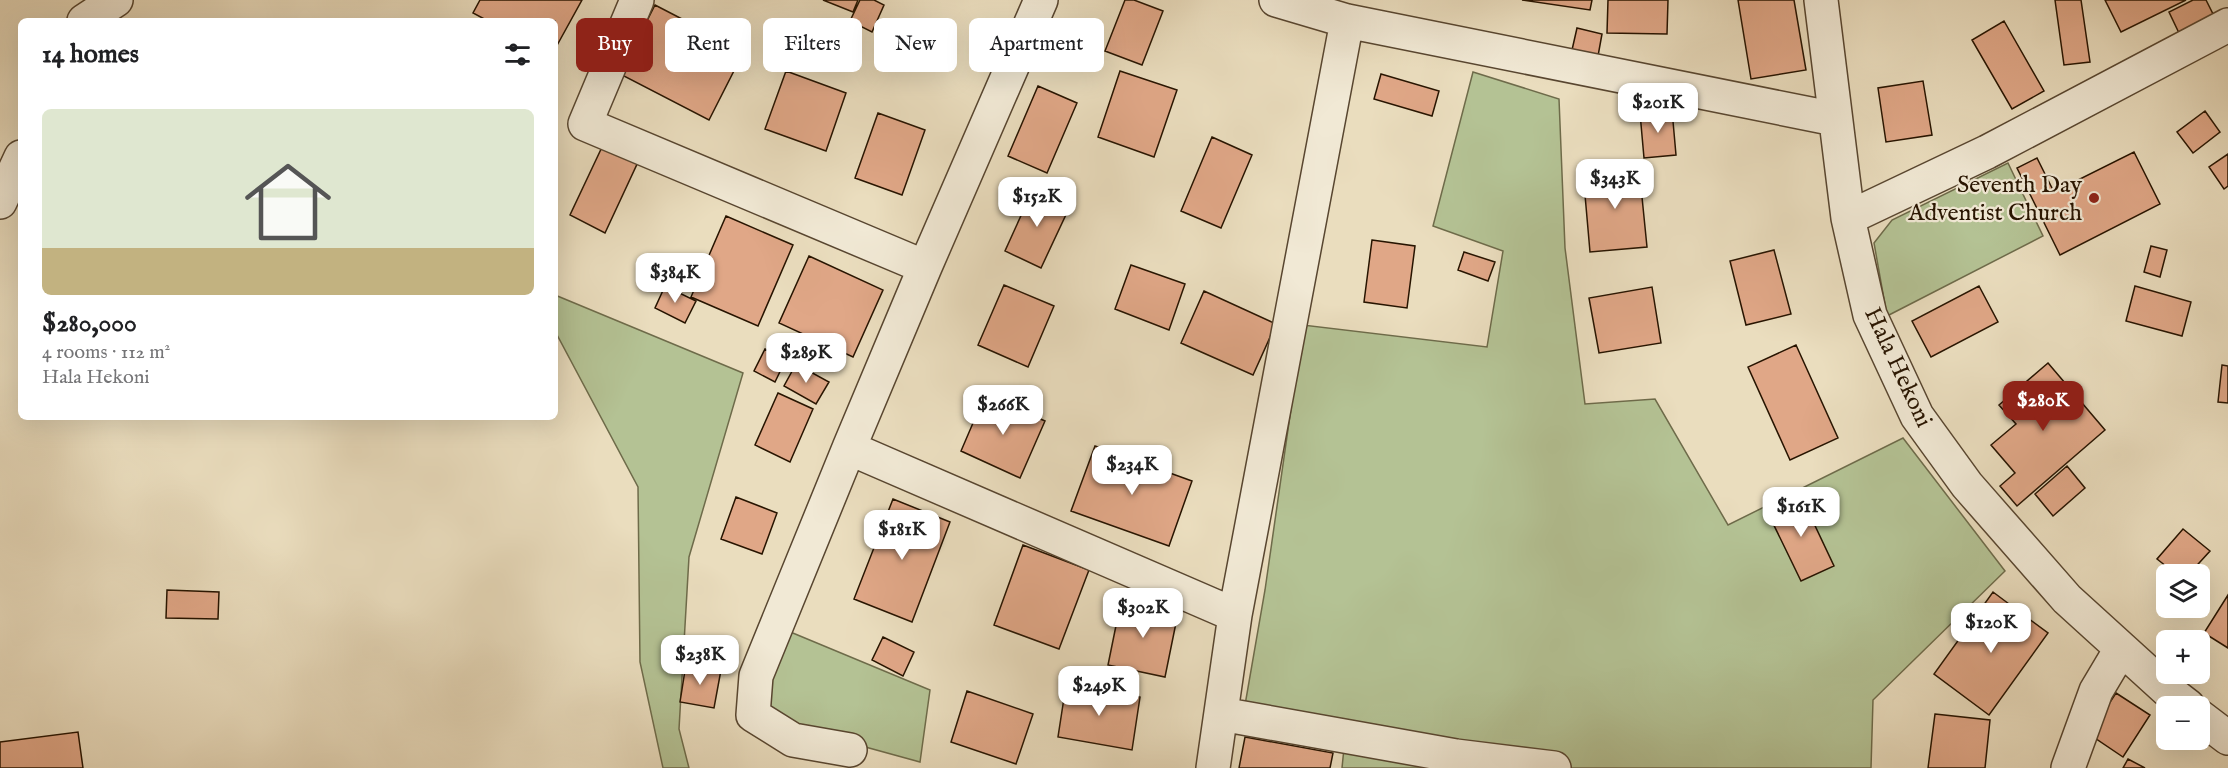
<!DOCTYPE html>
<html lang="en">
<head>
<meta charset="utf-8">
<style>
  :root { --surface:#fff; --page:#f6f6f6; --text:#202124; --muted:#757577; --accent:#8f2418 }
  body { margin:0; font-family:"IM FELL English",serif; background:var(--page); color:var(--text); height:100vh; display:flex; flex-direction:column; font-size:22px; white-space:nowrap }
  * { box-sizing:border-box; margin:0 }
  p { font-size:20px; color:var(--muted) }
  .icon { flex:none; width:33px; height:33px; fill:none; stroke:currentColor; stroke-width:2; stroke-linecap:round; stroke-linejoin:round }
  .map { position:relative; flex:1; overflow:hidden }
  .drawer { position:absolute; left:18px; top:18px; width:540px; height:402px; display:flex; flex-direction:column; background:var(--surface); border-radius:9px; box-shadow:0 6px 24px #0002 }
  .drawer>* { flex:none }
  .banner { position:absolute; left:576px; top:18px; width:570px; height:54px; display:flex; gap:12px }
  .controls { position:absolute; left:2156px; top:564px; display:grid; gap:12px }
  .controls a { display:grid; place-items:center; width:54px; height:54px; border-radius:9px; background:var(--surface); box-shadow:0 6px 24px #0002; font-size:30px }
  .price { position:absolute; translate:-50% -51px; padding:0 14px; border-radius:12px; background:#fff; color:#222; font-size:20px; line-height:39px; filter:drop-shadow(0 2px 3px #0008) }
  .price::after { content:''; position:absolute; left:50%; top:36px; width:18px; height:14px; margin-left:-9px; background:inherit; clip-path:polygon(0 0,100% 0,50% 100%) }
  .price.selected { background:var(--accent); color:#fff }
  ul { padding:0; list-style:none }
  li { display:grid; align-content:center; gap:12px; height:318px; padding:0 24px }
  li span { display:grid; place-items:center; height:186px; border-radius:9px; color:#555 }
  li>.icon { margin-inline-start:auto }
  span .icon { width:108px; height:108px; fill:#fffc; stroke-width:1 }
  li b { font-size:26px }
  h2 { display:flex; justify-content:space-between; align-items:center; height:72px; padding:0 24px; font-size:26px }
  .chip { padding:0 21px; border-radius:9px; background:var(--surface); box-shadow:0 6px 24px #0002; font-size:21px; line-height:54px }
  .chip.selected { background:var(--accent); color:#fff }
  .map>svg:first-child { display:block }
  .green { fill:#b4c294; stroke:#6e6b4a; stroke-width:1.5 }
  .building { fill:#e0a787; stroke:#271400; stroke-width:1.5 }
  .lines { fill:none; stroke-linecap:round; stroke-linejoin:round }
  .minor-casing { stroke:#584630; stroke-width:36 }
  .minor { stroke:#f1e9d5; stroke-width:33 }
  .poi-dot { fill:#8f2418; stroke:#f1e9d5; stroke-width:2 }
  .labels { text-anchor:middle; stroke-width:4.5; stroke-linejoin:round; paint-order:stroke }
  .poi-label { font-size:24px; fill:#271400; stroke:#f1e9d5; text-anchor:end }
  .street-label { font-size:24px; fill:#271400; stroke:#f1e9d5 }
</style>
</head>
<body>
<div class="map">
<svg width="2228" height="768" viewBox="0 0 2228 768">
  <rect width="100%" height="100%" fill="#eaddbe"/>
  <filter id="stains"><feTurbulence type="fractalNoise" baseFrequency=".00333" numOctaves="4"/><feColorMatrix values="0 0 0 0 .2 0 0 0 0 .09 0 0 0 0 .02 0 0 0 .5 -.17"/></filter>
  <radialGradient id="worn" r=".72"><stop offset=".6" stop-color="#630" stop-opacity="0"/><stop offset="1" stop-color="#630" stop-opacity=".3"/></radialGradient>
  <path class="green" d="M1473 72 1559 99 1565 248 1585 404 1655 399 1728 525 1903 438 2005 571 1873 700 1871 768H1342L1344 748 1241 728 1265 590 1303 325 1487 347 1503 251 1433 226Z
    M2008 163 2043 236 1887 316 1874 243 1892 220Z
    M555 295 743 373 689 557 679 729 689 768H663L640 662 638 487 555 331Z
    M788 631 930 690 920 762 800 729 766 705 769 677Z"/>
  <path class="building" d="M480 0H582L555 49V21H488L473 13Z
    M823 0H858L853 12Z
    M860 0H874L884 5 872 32 850 21Z
    M1125 0H1134L1163 11 1142 65 1105 51Z
    M1522 0H1592L1590 10Z
    M1608 0H1668L1667 34 1607 33Z
    M1738 0H1794L1806 70 1751 79Z
    M2055 0H2081L2090 62 2064 65Z
    M2105 0H2186L2121 32Z
    M2193 0H2206L2214 16 2179 33 2169 12Z
    M655 5 744 51 709 120 620 74Z
    M2004 21 2044 91 2012 109 1972 40Z
    M1577 28 1602 34 1598 56 1572 50Z
    M786 71 846 93 826 151 765 129Z
    M1120 71 1177 90 1154 157 1098 137Z
    M1381 74 1439 91 1432 116 1374 99Z
    M1923 81 1932 135 1886 142 1878 88Z
    M1038 86 1077 103 1047 173 1008 156Z
    M1672 110 1676 155 1644 158 1640 113Z
    M2205 111 2220 132 2193 153 2177 132Z
    M878 113 925 130 902 195 855 178Z
    M1212 137 1252 155 1221 228 1181 211Z
    M603 145 638 162 605 233 570 215Z
    M2134 152 2160 204 2060 255 2017 168 2037 158 2054 192Z
    M2228 154V186L2224 189 2209 167Z
    M1639 167 1647 247 1590 252 1583 172Z
    M1033 189 1070 206 1041 268 1005 251Z
    M726 216 793 245 758 326 691 297Z
    M1372 240 1415 246 1407 308 1364 302Z
    M2151 246 2167 250 2160 277 2144 272Z
    M1774 250 1791 314 1746 325 1730 261Z
    M1464 252 1495 262 1488 281 1458 270Z
    M809 256 883 290 853 357 779 323Z
    M1131 265 1185 284 1169 330 1115 309Z
    M1004 285 1054 306 1028 367 978 345Z
    M665 286 696 301 685 323 655 308Z
    M1979 286 1998 322 1931 357 1912 321Z
    M2135 286 2191 302 2182 336 2126 321Z
    M1652 287 1661 343 1599 353 1589 298Z
    M1204 291 1276 324 1253 375 1181 343Z
    M1796 345 1838 438 1790 460 1748 367Z
    M765 349 786 359 775 382 754 371Z
    M2048 363 2105 430 2017 506 2000 486 2015 473 1991 445 2016 424 1999 405Z
    M796 364 829 382 816 404 784 386Z
    M2222 365 2228 366V403L2218 402Z
    M778 393 813 409 790 462 755 445Z
    M985 395 1045 421 1020 478 961 451Z
    M1095 446 1192 481 1169 546 1071 511Z
    M2067 466 2085 488 2053 516 2035 494Z
    M1801 496 1834 566 1801 581 1767 511Z
    M736 497 777 513 762 554 721 539Z
    M893 499 950 522 912 622 854 599Z
    M2183 529 2210 551 2189 574H2176L2157 559Z
    M1023 545 1089 570 1059 649 994 625Z
    M167 590 219 592 218 619 166 618Z
    M1993 592 2048 633 1989 715 1934 674Z
    M2228 595V648L2204 633Z
    M1121 601 1178 613 1165 677 1108 665Z
    M883 637 914 652 903 676 872 660Z
    M686 664 721 670 714 708 680 702Z
    M1066 685 1140 697 1132 750 1058 737Z
    M967 691 1033 714 1016 764 951 742Z
    M2116 693 2150 715 2123 757 2089 734Z
    M1935 714 1990 720 1985 768H1928Z
    M78 732 83 768H0V742Z
    M1245 737 1333 753 1330 768H1239Z
    M2128 759 2145 768H2123Z"/>
  <g class="lines">
    <g class="minor-casing">
      <path id="minor" d="M637 0 585 124 925 267
        M1041 0 925 267 849 448 1235 615 1347 21
        M1276 0 1347 21 1835 119
        M1821 0 1848 218 1870 315 1917 416 1967 485 2067 599 2166 689 2188 706
        M84 21 116 0
        M0 202 21 157
        M1848 218 1987 152 2228 25
        M849 448 756 676 753 715 793 740 850 750
        M1221 714 1456 756 1554 768
        M2199 716 2228 738
        M1213 768 1235 615
        M2068 768 2096 691 2121 649"/>
    </g>
    <use href="#minor" class="minor"/>
  </g>
  <circle class="poi-dot" cx="2094" cy="198" r="6"/>
  <g class="labels">
    <g class="poi-label">
      <text x="2082" y="192">Seventh Day<tspan x="2082" dy="28">Adventist Church</tspan></text>
    </g>
    <g class="street-label">
      <text transform="translate(1899 367) rotate(65)" y="8">Hala Hekoni</text>
    </g>
  </g>
  <rect width="100%" height="100%" filter="url(#stains)"/>
  <rect width="100%" height="100%" fill="url(#worn)"/>
</svg>
<div class="controls">
<a><svg class="icon" aria-label="layers" viewBox="0 0 24 24"><path d="M12 4l9 5-9 5-9-5zM3 14l9 5 9-5"/></svg></a>
<a>+</a>
<a>−</a>
</div>
<b class="price" style="left:1658px;top:134px">$201K</b>
<b class="price" style="left:1615px;top:210px">$343K</b>
<b class="price" style="left:1037px;top:228px">$152K</b>
<b class="price" style="left:675px;top:304px">$384K</b>
<b class="price" style="left:806px;top:384px">$289K</b>
<b class="price selected" style="left:2043px;top:432px">$280K</b>
<b class="price" style="left:1003px;top:436px">$266K</b>
<b class="price" style="left:1132px;top:496px">$234K</b>
<b class="price" style="left:1801px;top:538px">$161K</b>
<b class="price" style="left:902px;top:561px">$181K</b>
<b class="price" style="left:1143px;top:639px">$302K</b>
<b class="price" style="left:1991px;top:654px">$120K</b>
<b class="price" style="left:700px;top:686px">$238K</b>
<b class="price" style="left:1099px;top:717px">$249K</b>
<div class="banner">
<a class="chip selected">Buy</a>
<a class="chip">Rent</a>
<a class="chip">Filters</a>
<a class="chip">New</a>
<a class="chip">Apartment</a>
</div>
<section class="drawer">
<h2>14 homes<svg class="icon" aria-label="filters" viewBox="0 0 24 24"><path d="M4 7h16M4 17h16"/><circle cx="9" cy="7" r="2"/><circle cx="15" cy="17" r="2"/></svg></h2>
<ul>
<li><span style="background:linear-gradient(#dfe7d0 75%,#c2b280 0)"><svg class="icon" aria-label="home" viewBox="0 0 24 24"><path d="M3 11l9-7 9 7M6 9v11h12V9"/></svg></span><div><b>$280,000</b><p>4 rooms · 112 m²</p><p>Hala Hekoni</p></div></li>
</ul>
</section>
</div>
</body>
</html>
